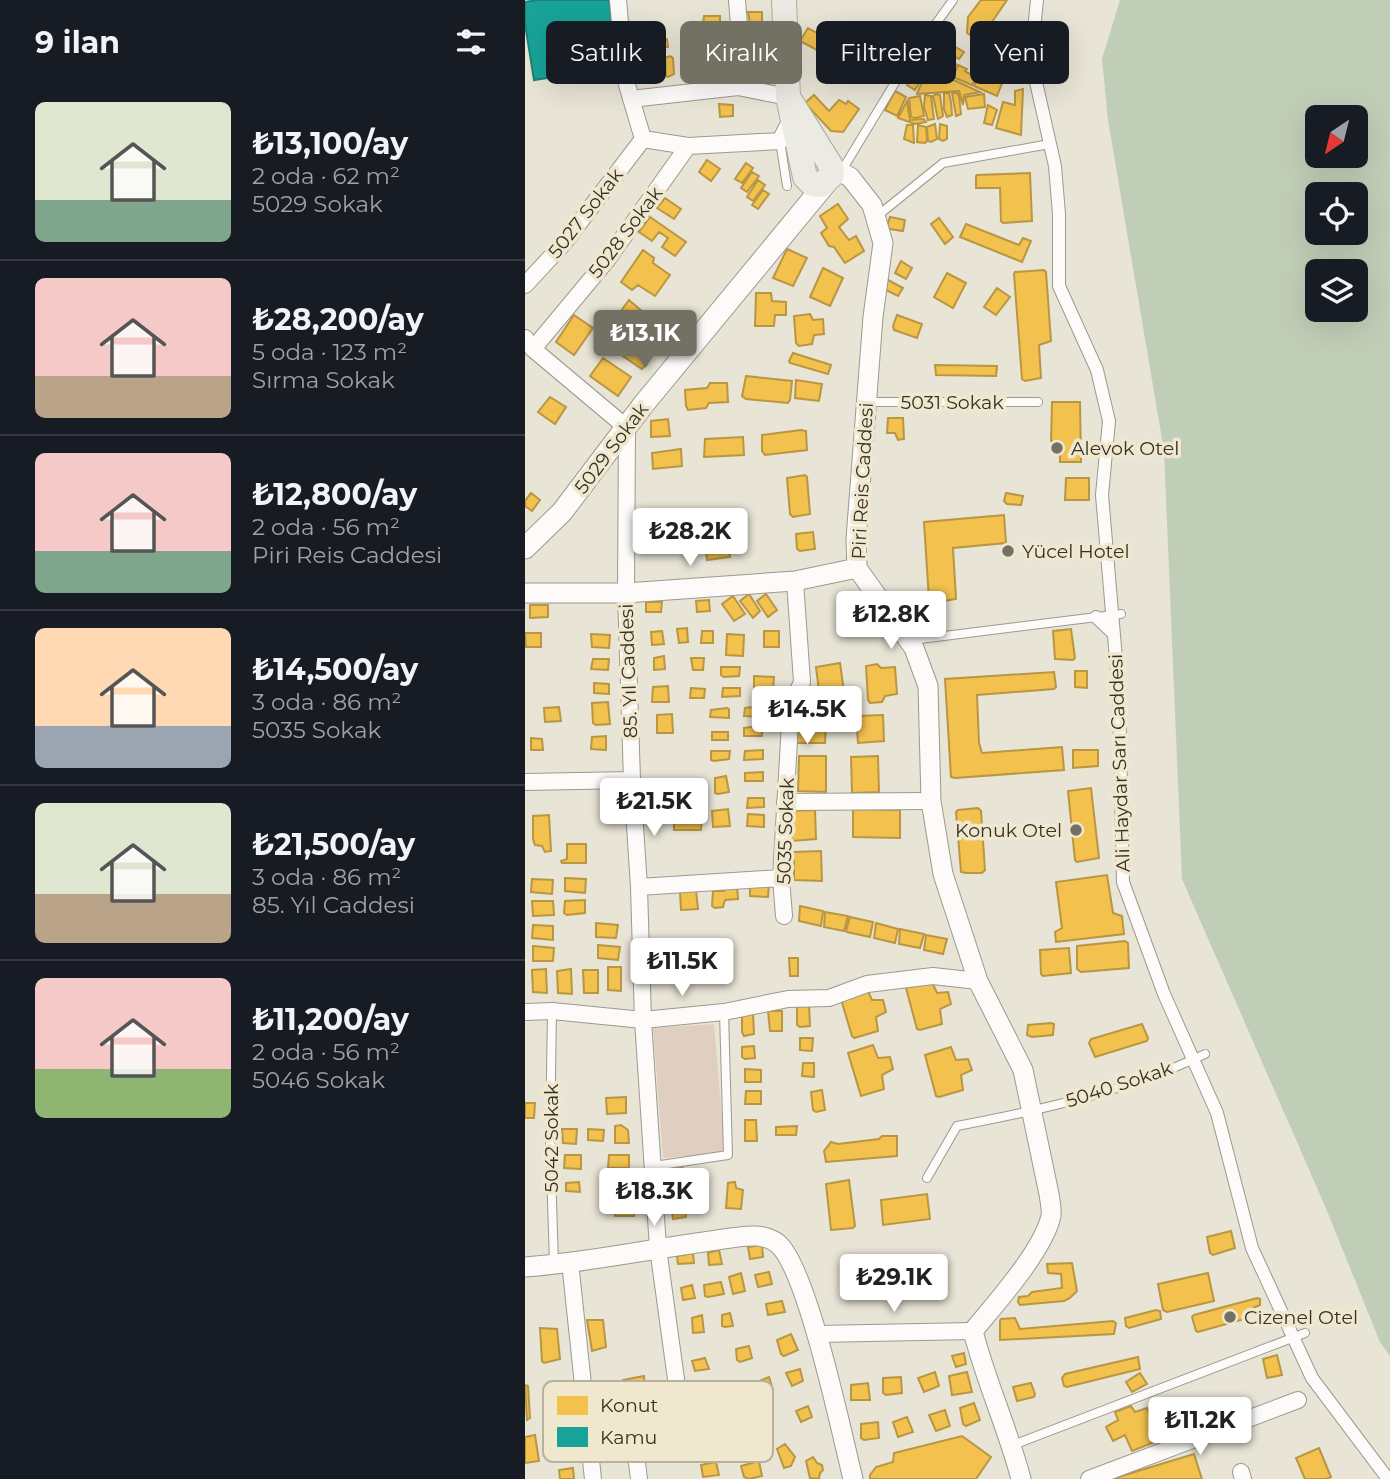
<!DOCTYPE html>
<html lang="tr">
<head>
<meta charset="utf-8">
<style>
  :root { --surface:#171b24; --page:#20242c; --text:#f1f3f6; --muted:#9ea1a6; --line:#363941; --accent:#737064 }
  body { margin:0; font-family:Montserrat,sans-serif; background:var(--page); color:var(--text); height:100vh; display:flex; flex-direction:column; font-size:26px; white-space:nowrap }
  * { box-sizing:border-box; margin:0 }
  p { font-size:23px; color:var(--muted) }
  .icon { flex:none; width:38px; height:38px; fill:none; stroke:currentColor; stroke-width:2; stroke-linecap:round; stroke-linejoin:round }
  .map { position:relative; flex:1; overflow:hidden }
  .drawer { display:flex; flex-direction:column; background:var(--surface); width:525px }
  .drawer>* { flex:none }
  .top-card { position:absolute; left:21px; top:21px; width:665px; height:63px; display:flex; gap:14px }
  .needle { width:46px; rotate:215deg }
  .fabs { position:absolute; left:780px; top:105px; display:grid; gap:14px }
  .fabs a { display:grid; place-items:center; width:63px; height:63px; border-radius:10px; background:var(--surface); box-shadow:0 7px 28px #0002; font-size:35px }
  .price { position:absolute; translate:-50% -60px; padding:0 16px; border-radius:7px; background:#fff; color:#222; font-size:23px; line-height:46px; filter:drop-shadow(0 2px 4px #0008) }
  .price::after { content:''; position:absolute; left:50%; top:42px; width:21px; height:16px; margin-left:-10px; background:inherit; clip-path:polygon(0 0,100% 0,50% 100%) }
  .price.current { background:var(--accent); color:#fff }
  ul { padding:0; list-style:none }
  li { display:flex; align-items:center; gap:21px; height:175px; padding:0 35px }
  li+li { border-top:2px solid var(--line) }
  li span { display:grid; place-items:center; flex:none; width:196px; height:140px; border-radius:10px; color:#555 }
  li>.icon { margin-inline-start:auto }
  span .icon { width:84px; height:84px; fill:#fffc; stroke-width:1 }
  li b { font-size:30px }
  h2 { display:flex; justify-content:space-between; align-items:center; height:84px; padding:0 35px; font-size:30px }
  .pill { padding:0 24px; border-radius:10px; background:var(--surface); box-shadow:0 7px 28px #0002; font-size:24px; line-height:63px }
  .pill.current { background:var(--accent); color:#fff }
  main { display:flex; flex:1; min-height:0 }
  .map>svg:first-child { display:block }
  .green { fill:#e0cfc0 }
  .water { fill:#c1ceb7; fill-rule:evenodd }
  .homes { fill:#f2c14e; stroke:#b99642; stroke-width:2 }
  .public { fill:#17a398; stroke:#208176; stroke-width:2 }
  .lines { fill:none; stroke-linecap:round; stroke-linejoin:round }
  .service-casing { stroke:#9c998e; stroke-width:10 }
  .pedestrian-casing { stroke:#9c998e; stroke-width:14 }
  .minor-casing { stroke:#9c998e; stroke-width:18 }
  .tertiary-casing { stroke:#9c998e; stroke-width:21 }
  .secondary-casing { stroke:#9c998e; stroke-width:23 }
  .primary-casing { stroke:#aeae9d; stroke-width:26 }
  .service { stroke:#fcfbf9; stroke-width:8 }
  .pedestrian { stroke:#fcfbf9; stroke-width:12 }
  .minor { stroke:#fcfbf9; stroke-width:16 }
  .tertiary { stroke:#fcfbf9; stroke-width:19 }
  .secondary { stroke:#fcfbf9; stroke-width:21 }
  .primary { stroke:#ebebe3; stroke-width:24 }
  .poi-dot { fill:#737064; stroke:#f0e8ce; stroke-width:2.5 }
  .labels { text-anchor:middle; stroke-width:7; stroke-linejoin:round; paint-order:stroke }
  .street-label { font-size:19px; fill:#343127; stroke:#f0e8ce }
  .poi-label { font-size:19px; fill:#343127; stroke:#f0e8ce; text-anchor:start }
  .key { fill:#f0e8ce; stroke:#b8b19c; stroke-width:2 }
  .key-label { font-size:19px; fill:#343127 }
</style>
</head>
<body>
<main>
<section class="drawer">
<h2>9 ilan<svg class="icon" aria-label="filters" viewBox="0 0 24 24"><path d="M4 7h16M4 17h16"/><circle cx="9" cy="7" r="2"/><circle cx="15" cy="17" r="2"/></svg></h2>
<ul>
<li><span style="background:linear-gradient(#dfe7d0 70%,#7fa58c 0)"><svg class="icon" aria-label="home" viewBox="0 0 24 24"><path d="M3 11l9-7 9 7M6 9v11h12V9"/></svg></span><div><b>₺13,100/ay</b><p>2 oda · 62 m²</p><p>5029 Sokak</p></div></li>
<li><span style="background:linear-gradient(#f6c9c9 70%,#b9a48a 0)"><svg class="icon" aria-label="home" viewBox="0 0 24 24"><path d="M3 11l9-7 9 7M6 9v11h12V9"/></svg></span><div><b>₺28,200/ay</b><p>5 oda · 123 m²</p><p>Sırma Sokak</p></div></li>
<li><span style="background:linear-gradient(#f6c9c9 70%,#7fa58c 0)"><svg class="icon" aria-label="home" viewBox="0 0 24 24"><path d="M3 11l9-7 9 7M6 9v11h12V9"/></svg></span><div><b>₺12,800/ay</b><p>2 oda · 56 m²</p><p>Piri Reis Caddesi</p></div></li>
<li><span style="background:linear-gradient(#ffd9b3 70%,#9aa5b1 0)"><svg class="icon" aria-label="home" viewBox="0 0 24 24"><path d="M3 11l9-7 9 7M6 9v11h12V9"/></svg></span><div><b>₺14,500/ay</b><p>3 oda · 86 m²</p><p>5035 Sokak</p></div></li>
<li><span style="background:linear-gradient(#dfe7d0 65%,#b9a48a 0)"><svg class="icon" aria-label="home" viewBox="0 0 24 24"><path d="M3 11l9-7 9 7M6 9v11h12V9"/></svg></span><div><b>₺21,500/ay</b><p>3 oda · 86 m²</p><p>85. Yıl Caddesi</p></div></li>
<li><span style="background:linear-gradient(#f6c9c9 65%,#8fb573 0)"><svg class="icon" aria-label="home" viewBox="0 0 24 24"><path d="M3 11l9-7 9 7M6 9v11h12V9"/></svg></span><div><b>₺11,200/ay</b><p>2 oda · 56 m²</p><p>5046 Sokak</p></div></li>
</ul>
</section>
<div class="map">
<svg width="865" height="1479" viewBox="0 0 865 1479">
  <rect width="100%" height="100%" fill="#e8e4d6"/>
  <path class="green" d="M189 1024 200 1153 138 1158 128 1028Z"/>
  <path class="water" d="M595 0H865V1356L855 1342 800 1206 657 879 639 451 583 120 577 59ZM793 117H831V156H793ZM793 194H831V233H793ZM793 271H831V310H793Z"/>
  <path class="homes" d="M456 0H482L467 22 489 39 477 56 442 33 443 17Z
    M223 12H237V22L225 23Z
    M179 16H195V27L181 28 178 24Z
    M283 28 329 54 322 66 275 41Z
    M224 30H239L240 39 234 41V52H221L220 43 224 40Z
    M410 35 439 52 434 59 406 42Z
    M142 39 143 47H125L126 40Z
    M197 39 196 50H182L183 41Z
    M404 45 411 49 399 68 392 64Z
    M333 51 368 67 361 82 326 66Z
    M412 52 431 64 425 75 405 63Z
    M145 56 148 58 149 74 143 77 141 76 140 58Z
    M127 57 130 74 122 76 119 74 117 59Z
    M238 60 240 73 228 74 226 62Z
    M198 64V74H184V65Z
    M485 64 502 71 497 81 482 74Z
    M404 65 429 80 455 92 439 95 438 105 434 91 392 94Z
    M433 65 442 69 440 71 443 73 452 77 447 85 428 77Z
    M393 69 400 73 390 90 382 85Z
    M457 71 478 81 472 96 449 86Z
    M498 89 496 135 471 128 478 102 490 105V91Z
    M370 91 381 97 372 116 360 110Z
    M419 93H424L426 102 427 115 422 117 419 109Z
    M427 93H432L434 96 436 114 431 116Z
    M411 94 415 95 418 116 413 119 408 96Z
    M459 94 460 107 443 109 440 97Z
    M289 95 304 111 314 100 321 104 323 101 334 109 318 132 306 131 280 103Z
    M400 95 406 96 409 119 403 120 399 107Z
    M395 96 399 116 390 118 386 117 384 98Z
    M382 101 385 120 399 119 401 122 390 124 373 118Z
    M194 104 208 105V116L195 117Z
    M463 105 472 110 467 125 459 123Z
    M410 124 412 139 406 142 403 141 402 127Z
    M415 124 422 126V139L418 141 414 139Z
    M382 125H388L389 143 379 139Z
    M393 125 401 127 402 141 400 143 392 142Z
    M182 160 195 169 186 181 174 172Z
    M221 163 228 168 217 183 210 179Z
    M227 172 234 176 222 192 216 188Z
    M505 173 507 221 478 223 476 221 475 188H451V176L452 175Z
    M233 180 240 185 228 201 222 197Z
    M238 190 244 194 233 209 227 205Z
    M140 198 156 209 149 219 132 208Z
    M313 204 323 219 314 227 324 240 331 236 339 251 320 263 309 247 304 246 296 233 302 228 295 216Z
    M125 217 161 242 150 256 137 247 143 238 134 232 127 241 114 232Z
    M365 217 380 220 378 231 365 229 362 226Z
    M414 218 428 237 420 244 406 224Z
    M441 224 494 245 498 238 506 241 497 262 435 237Z
    M262 249 282 258 268 286 248 278Z
    M118 250 129 258 128 263 145 275 130 296 113 285 107 290 96 282Z
    M376 261 387 268 381 279 370 273Z
    M298 268 318 278 305 306 285 297Z
    M519 270 521 272 526 341 514 345 516 378 500 381 497 379 489 274 490 272Z
    M422 273 441 283 428 308 409 297Z
    M361 279 378 288 373 296 357 288Z
    M472 288 485 297 471 315 459 307Z
    M231 293H246L247 301 261 302V315H250L249 326H230Z
    M104 300 119 313 113 322 96 311Z
    M285 314 288 320 298 319 299 334 289 335 287 344 274 346 271 343 269 316Z
    M49 315 68 328 49 355 31 342Z
    M372 315 397 324 392 338 369 330 368 326Z
    M130 318 148 332 140 342 123 328Z
    M101 334 128 353 117 369 89 350Z
    M268 353 306 365 303 374 265 363 264 361Z
    M78 358 106 377 93 396 65 376Z
    M410 365 472 366 471 376 411 375Z
    M221 376 267 381 265 400 263 403 221 399 217 396Z
    M271 380 297 384 294 401 270 398Z
    M185 383H202L203 402 184 403 181 408 163 410 161 406 160 390 182 388Z
    M25 397 41 407 30 424 13 412Z
    M527 402H555L556 462H535V443L526 441Z
    M363 418H378L379 439 373 440 370 433H362Z
    M143 419 145 436 126 437V421Z
    M276 430 281 431 282 450 240 455 237 451V435Z
    M218 437 219 455 179 457 180 439Z
    M156 449 157 466 128 469 127 453Z
    M280 475 282 477 285 514 268 517 265 514 262 478Z
    M541 478H564V500H540Z
    M6 493 15 500 7 511 0 506V501Z
    M481 493 498 496 496 505 482 504 479 501Z
    M479 515 481 543 428 548 431 599 408 603 404 600 399 522Z
    M288 532 290 549 275 551 272 549 271 534Z
    M203 537 205 557 182 560 180 539Z
    M224 594 235 611 228 618 215 601Z
    M241 594 252 610 243 617 232 601Z
    M208 596 220 614 209 621 197 604Z
    M184 600 185 611 172 612 171 601Z
    M121 602H137L136 612H121Z
    M5 605H23V617L5 618Z
    M162 628 163 642 154 643 152 629Z
    M546 629 550 658 548 660 530 659 528 631Z
    M137 631 139 644 127 645 126 632Z
    M177 631H188V643H176Z
    M239 631H254V647H239Z
    M0 633H16V647H1Z
    M66 634 85 635 84 648 67 647Z
    M202 634 219 635 218 656 201 655Z
    M139 656 140 669 129 670V658Z
    M166 658H179L178 670H168Z
    M68 659H84L83 670 66 669Z
    M315 663 320 698 298 701 295 699 291 667Z
    M352 664 356 668 370 667 372 694 360 696 357 702 345 703 343 700 341 666Z
    M196 667H215L214 676 199 677 196 675Z
    M550 671H562V688L550 687Z
    M529 672 531 687 529 689 452 695 454 743 457 753 537 747 539 770 430 778 426 777 420 679Z
    M229 676 249 677 248 689H229Z
    M69 683 84 684V694L69 693Z
    M143 686 144 702H127L128 687Z
    M166 688 180 689 179 698H165Z
    M198 688H215V696L197 697Z
    M83 702 85 724 71 725 68 723 67 703Z
    M236 706 238 708V717L219 716 220 708Z
    M34 707 36 721 20 722 19 708Z
    M202 708 204 709V718L185 717 186 710Z
    M147 714 148 733H132V715Z
    M358 715 359 741 333 743 331 716Z
    M273 716H301L300 743H272Z
    M235 726 237 727V736H219V728Z
    M187 732H203V740H187Z
    M81 736V750L66 749 67 737Z
    M6 738 17 739 18 750H6Z
    M238 750V759L219 760 220 751Z
    M548 750H573V766L548 768Z
    M186 751H205L204 759 189 761 186 760Z
    M274 756H301V792L273 791Z
    M353 756 354 792 327 793 326 757Z
    M238 772V781H220V773Z
    M201 776 204 792 193 794 190 793V778Z
    M566 788 574 858 552 862 550 860 543 791Z
    M223 798H239V807L222 808Z
    M146 808H156L159 820 168 819 170 813 177 814 176 830H149V822L145 819Z
    M453 808 456 811 460 870 457 873H441L436 872 431 812 433 810Z
    M203 809 205 826 188 827 187 811Z
    M328 809 375 810V838L328 837Z
    M290 810 291 839 266 841 263 811Z
    M223 814 239 815V827L222 826Z
    M24 815 26 851 20 852 17 846 10 845 8 839V816Z
    M42 844H61V863H37L36 861 42 859Z
    M296 851 297 881 269 880V852Z
    M582 875 588 913 597 916 599 934 531 942 530 932 537 928 531 882Z
    M40 878 61 879 60 893 40 891Z
    M7 879 28 880 27 894 6 892Z
    M200 884 212 885 213 899 200 900 198 907 190 908 187 906 188 891H199Z
    M225 884H244L243 897 225 896Z
    M171 890 173 909 156 910 155 892Z
    M60 900V913L42 915 39 913 40 901Z
    M7 901H28L29 915 8 916Z
    M275 906 298 911 296 926 274 921Z
    M300 912 323 916 319 931 299 927Z
    M325 917 348 922 345 937 322 932 321 931Z
    M71 923 93 925 91 938 71 937Z
    M351 923 373 929 370 943 349 938Z
    M8 925 28 926V940L7 938Z
    M375 929 399 934 395 948 374 944Z
    M401 935 422 939 418 954 399 950Z
    M600 941 603 943 604 968 556 972 552 969V946Z
    M73 945 95 947 93 960 73 958Z
    M8 946 29 948 28 961H8Z
    M544 948 546 973 518 976 516 974 515 950Z
    M264 958H273V976H265Z
    M83 967H96V991L83 990Z
    M21 969 22 993 8 992 7 970Z
    M46 969 47 994 33 993 32 971Z
    M58 970H73V993H59Z
    M406 980 412 993 423 992 426 1004 415 1009 417 1024 395 1030 392 1029 381 988Z
    M341 987 347 1000H358L361 1012 351 1017 353 1031 329 1038 327 1036 315 996Z
    M272 1004H284L285 1026 275 1027 272 1025Z
    M243 1011H257V1031H245Z
    M217 1013H228L229 1034 219 1036 217 1032Z
    M526 1023 529 1024 528 1035 507 1037 502 1035 503 1025Z
    M617 1024 623 1038 622 1041 570 1057 564 1043 566 1039Z
    M275 1038H288L287 1051 275 1050Z
    M348 1045 353 1058 365 1057 368 1069 357 1075 359 1089 336 1096 323 1053Z
    M229 1046 230 1058 220 1059 217 1057V1047Z
    M426 1047 431 1060 443 1059 447 1070 436 1075 438 1090 414 1097 411 1096 400 1055Z
    M278 1063H289V1077L277 1076Z
    M220 1069 236 1070V1082H220Z
    M297 1090 300 1110 291 1112 288 1110 286 1092Z
    M221 1091H236V1104H220Z
    M101 1097V1113L82 1114 81 1098Z
    M0 1103H10L9 1118H0Z
    M220 1120H231L232 1141H220Z
    M96 1125 103 1130 104 1143H90V1126Z
    M272 1126 271 1135H251V1127Z
    M37 1129H52L51 1144 38 1143Z
    M63 1129 79 1130 78 1141 63 1140Z
    M357 1136H372V1156L301 1162 299 1151 306 1142 313 1144 354 1139Z
    M40 1155H56V1169L39 1168Z
    M84 1155H104V1168H83Z
    M157 1168 159 1169V1188L149 1189 146 1188V1169Z
    M86 1178 104 1179V1192L85 1191Z
    M324 1180 330 1226 328 1228 306 1230 301 1184Z
    M54 1182 55 1192 41 1191V1183Z
    M210 1182 211 1188 218 1190 216 1209 201 1208 203 1183Z
    M402 1194 405 1219 358 1225 356 1200Z
    M158 1197 161 1217 148 1219 146 1200Z
    M91 1202 109 1203V1216H90Z
    M706 1231 710 1248 688 1255 685 1253 682 1237Z
    M237 1245 238 1257 225 1259 223 1247Z
    M194 1250 197 1264 184 1265 183 1253Z
    M168 1253 169 1263 153 1264 152 1256Z
    M547 1263 552 1291 545 1298 539 1301 495 1305 493 1302 494 1297 503 1296 507 1292 537 1288 536 1274 523 1273 522 1264Z
    M244 1272 247 1284 233 1287 230 1275Z
    M216 1273 220 1291 208 1294 204 1277Z
    M683 1273 689 1301 642 1312 638 1310 633 1284Z
    M196 1282 199 1294 183 1297 180 1296 179 1285Z
    M167 1285 170 1298 158 1300 156 1288Z
    M732 1298 735 1299V1305L723 1310V1318L673 1332 671 1331 667 1317 669 1315Z
    M257 1301 260 1312 243 1315 241 1304Z
    M631 1310 635 1311 636 1319 604 1328 601 1326 600 1318Z
    M205 1313 208 1326 200 1327 197 1326V1315Z
    M177 1315 179 1332 168 1333 167 1318Z
    M490 1318 495 1329 588 1321 591 1323 589 1334 475 1340V1321L476 1319Z
    M62 1320H78L81 1347 67 1351Z
    M15 1328 32 1329 35 1359 19 1363 17 1361Z
    M266 1334 273 1350 259 1356 256 1354 252 1340Z
    M224 1346 227 1358 215 1362 212 1360 211 1349Z
    M439 1353 441 1364 431 1367 427 1356Z
    M752 1355 757 1375 742 1378 738 1359Z
    M613 1357 615 1369 542 1387 539 1386 537 1378 540 1374Z
    M180 1358 184 1369 170 1371 167 1361Z
    M275 1369 278 1381 267 1386 261 1373Z
    M410 1372 414 1386 399 1392 393 1378Z
    M442 1372 447 1392 427 1395 424 1376Z
    M615 1373 622 1384 607 1392 601 1382Z
    M119 1376 122 1408 103 1411 101 1410 98 1380Z
    M244 1377 248 1390 237 1395 232 1382Z
    M376 1377 377 1393 361 1395 358 1393V1378Z
    M343 1383 345 1400H326V1385Z
    M506 1383 510 1394 509 1397 492 1401 488 1387Z
    M0 1385 3 1386 5 1418 2 1420Z
    M449 1403 455 1420 441 1426 438 1424 435 1408Z
    M283 1406 287 1417 276 1422 271 1411Z
    M606 1406 610 1412 622 1408 635 1440 607 1451 600 1435 588 1441 581 1427 593 1420 590 1412Z
    M420 1410 425 1426 411 1431 404 1415Z
    M382 1417 388 1432 373 1437 368 1422Z
    M353 1422 354 1438 339 1440 336 1438V1424Z
    M10 1435 14 1461 0 1463V1437Z
    M437 1436 466 1457 451 1479H345V1475L351 1467 368 1462 369 1453Z
    M260 1444 270 1457 266 1466 259 1468 252 1449Z
    M794 1448 806 1477 801 1479H780L771 1458Z
    M669 1454 677 1479H589L590 1478Z
    M288 1457 292 1463 297 1465 298 1470 295 1473 294 1479 285 1478 281 1461Z
    M234 1461 237 1476 224 1479 219 1477 216 1466Z
    M191 1462 194 1475 178 1477 176 1465Z
    M48 1468 49 1479H35L34 1470Z"/>
  <path class="public" d="M12 0H84L94 67 9 80 0 24V2Z"/>
  <g class="lines">
    <g class="service-casing">
      <path id="service" d="M255 141 262 186
        M316 172 377 71 428 0
        M351 217 418 163 525 144
        M341 402H513
        M387 640 596 614
        M27 1011 25 1138 29 1263
        M129 1166 203 1155 199 1012
        M402 1178 432 1126C516 1110 602 1091 680 1054
        M488 1445 780 1333"/>
    </g>
    <g class="pedestrian-casing">
      <path id="pedestrian" d="M512 0 506 60 530 166 534 214V286L572 370 584 421 577 495 594 694 598 882 639 994 692 1113 727 1248 787 1378 863 1479
        M571 617 589 634"/>
    </g>
    <g class="minor-casing">
      <path id="minor" d="M93 0 100 78 118 139
        M212 0 219 88
        M106 99 213 87 263 97
        M118 139 163 146 255 141 267 118
        M0 285 38 244 118 139
        M0 338 8 349 102 428 101 593 107 780 114 887 118 1020 133 1248 157 1423 151 1432 120 1439 110 1447 114 1479
        M8 349 82 260 163 146
        M0 782 107 780
        M260 802 406 801
        M114 887 256 878
        M259 916 256 878 266 706 277 682 270 581
        M0 1012 27 1011 118 1020 199 1012 263 999 304 998 342 984 408 976 453 981
        M45 1262 68 1479
        M292 1334 448 1331
        M716 1472 718 1479
        M564 1479 773 1400"/>
    </g>
    <g class="tertiary-casing">
      <path id="tertiary" d="M306 167 325 177 347 205 358 243 348 317 331 539 332 568 389 648 403 686 406 801 418 874 453 981 498 1070 524 1194C525 1201 527 1210 526 1216 518 1251 471 1303 448 1331 461 1382 483 1429 496 1479
        M0 593H101L270 581 332 568
        M0 1267C60 1263 119 1250 179 1242 196 1240 215 1235 232 1236 237 1236 247 1239 252 1243 282 1266 317 1435 328 1479"/>
    </g>
    <g class="secondary-casing">
      <path id="secondary" d="M0 548 37 512 118 405 301 183"/>
    </g>
    <g class="primary-casing">
      <path id="primary" d="M259 0 263 97 280 177 287 184 296 185 307 175 306 166 263 97"/>
    </g>
    <use href="#service" class="service"/>
    <use href="#pedestrian" class="pedestrian"/>
    <use href="#minor" class="minor"/>
    <use href="#tertiary" class="tertiary"/>
    <use href="#secondary" class="secondary"/>
    <use href="#primary" class="primary"/>
  </g>
  <g class="poi-dot">
    <circle cx="532" cy="448" r="7"/>
    <circle cx="483" cy="551" r="7"/>
    <circle cx="551" cy="830" r="7"/>
    <circle cx="705" cy="1317" r="7"/>
  </g>
  <g class="labels">
    <g class="street-label">
      <text transform="translate(60 213) rotate(-52)" y="7">5027 Sokak</text>
      <text transform="translate(100 232) rotate(-53)" y="7">5028 Sokak</text>
      <text x="427" y="409">5031 Sokak</text>
      <text transform="translate(86 448) rotate(-53)" y="7">5029 Sokak</text>
      <text transform="translate(337 481) rotate(-87)" y="7">Piri Reis Caddesi</text>
      <text transform="translate(103 671) rotate(-92)" y="7">85. Yıl Caddesi</text>
      <text transform="translate(594 763) rotate(-92)" y="7">Ali Haydar Sarı Caddesi</text>
      <text transform="translate(260 831) rotate(-88)" y="7">5035 Sokak</text>
      <text transform="translate(594 1084) rotate(-18)" y="7">5040 Sokak</text>
      <text transform="translate(26 1138) rotate(-90)" y="7">5042 Sokak</text>
    </g>
    <g class="poi-label">
      <text x="546" y="455">Alevok Otel</text>
      <text x="497" y="558">Yücel Hotel</text>
      <text x="537" y="837" text-anchor="end">Konuk Otel</text>
      <text x="719" y="1324">Cizenel Otel</text>
    </g>
  </g>
  <rect x="18" y="1381" width="230" height="81" rx="10" class="key"/>
  <rect x="32" y="1396" width="31" height="19" fill="#f2c14e"/>
  <rect x="32" y="1427" width="31" height="20" fill="#17a398"/>
  <g class="key-label">
    <text x="75" y="1412">Konut</text>
    <text x="75" y="1444">Kamu</text>
  </g>
</svg>
<div class="fabs">
<a><svg class="needle" viewBox="-14 -14 28 28"><path d="M0-13l5 13h-10z" fill="#e53935"/><path d="M0 13l5-13h-10z" fill="#9ea1a6"/></svg></a>
<a><svg class="icon" aria-label="locate" viewBox="0 0 24 24"><circle cx="12" cy="12" r="6"/><path d="M12 2v4M12 18v4M2 12h4M18 12h4"/></svg></a>
<a><svg class="icon" aria-label="layers" viewBox="0 0 24 24"><path d="M12 4l9 5-9 5-9-5zM3 14l9 5 9-5"/></svg></a>
</div>
<b class="price current" style="left:120px;top:370px">₺13.1K</b>
<b class="price" style="left:165px;top:568px">₺28.2K</b>
<b class="price" style="left:366px;top:651px">₺12.8K</b>
<b class="price" style="left:282px;top:746px">₺14.5K</b>
<b class="price" style="left:129px;top:838px">₺21.5K</b>
<b class="price" style="left:157px;top:998px">₺11.5K</b>
<b class="price" style="left:129px;top:1228px">₺18.3K</b>
<b class="price" style="left:369px;top:1314px">₺29.1K</b>
<b class="price" style="left:675px;top:1457px">₺11.2K</b>
<div class="top-card">
<a class="pill">Satılık</a>
<a class="pill current">Kiralık</a>
<a class="pill">Filtreler</a>
<a class="pill">Yeni</a>
</div>
</div>
</main>
</body>
</html>
